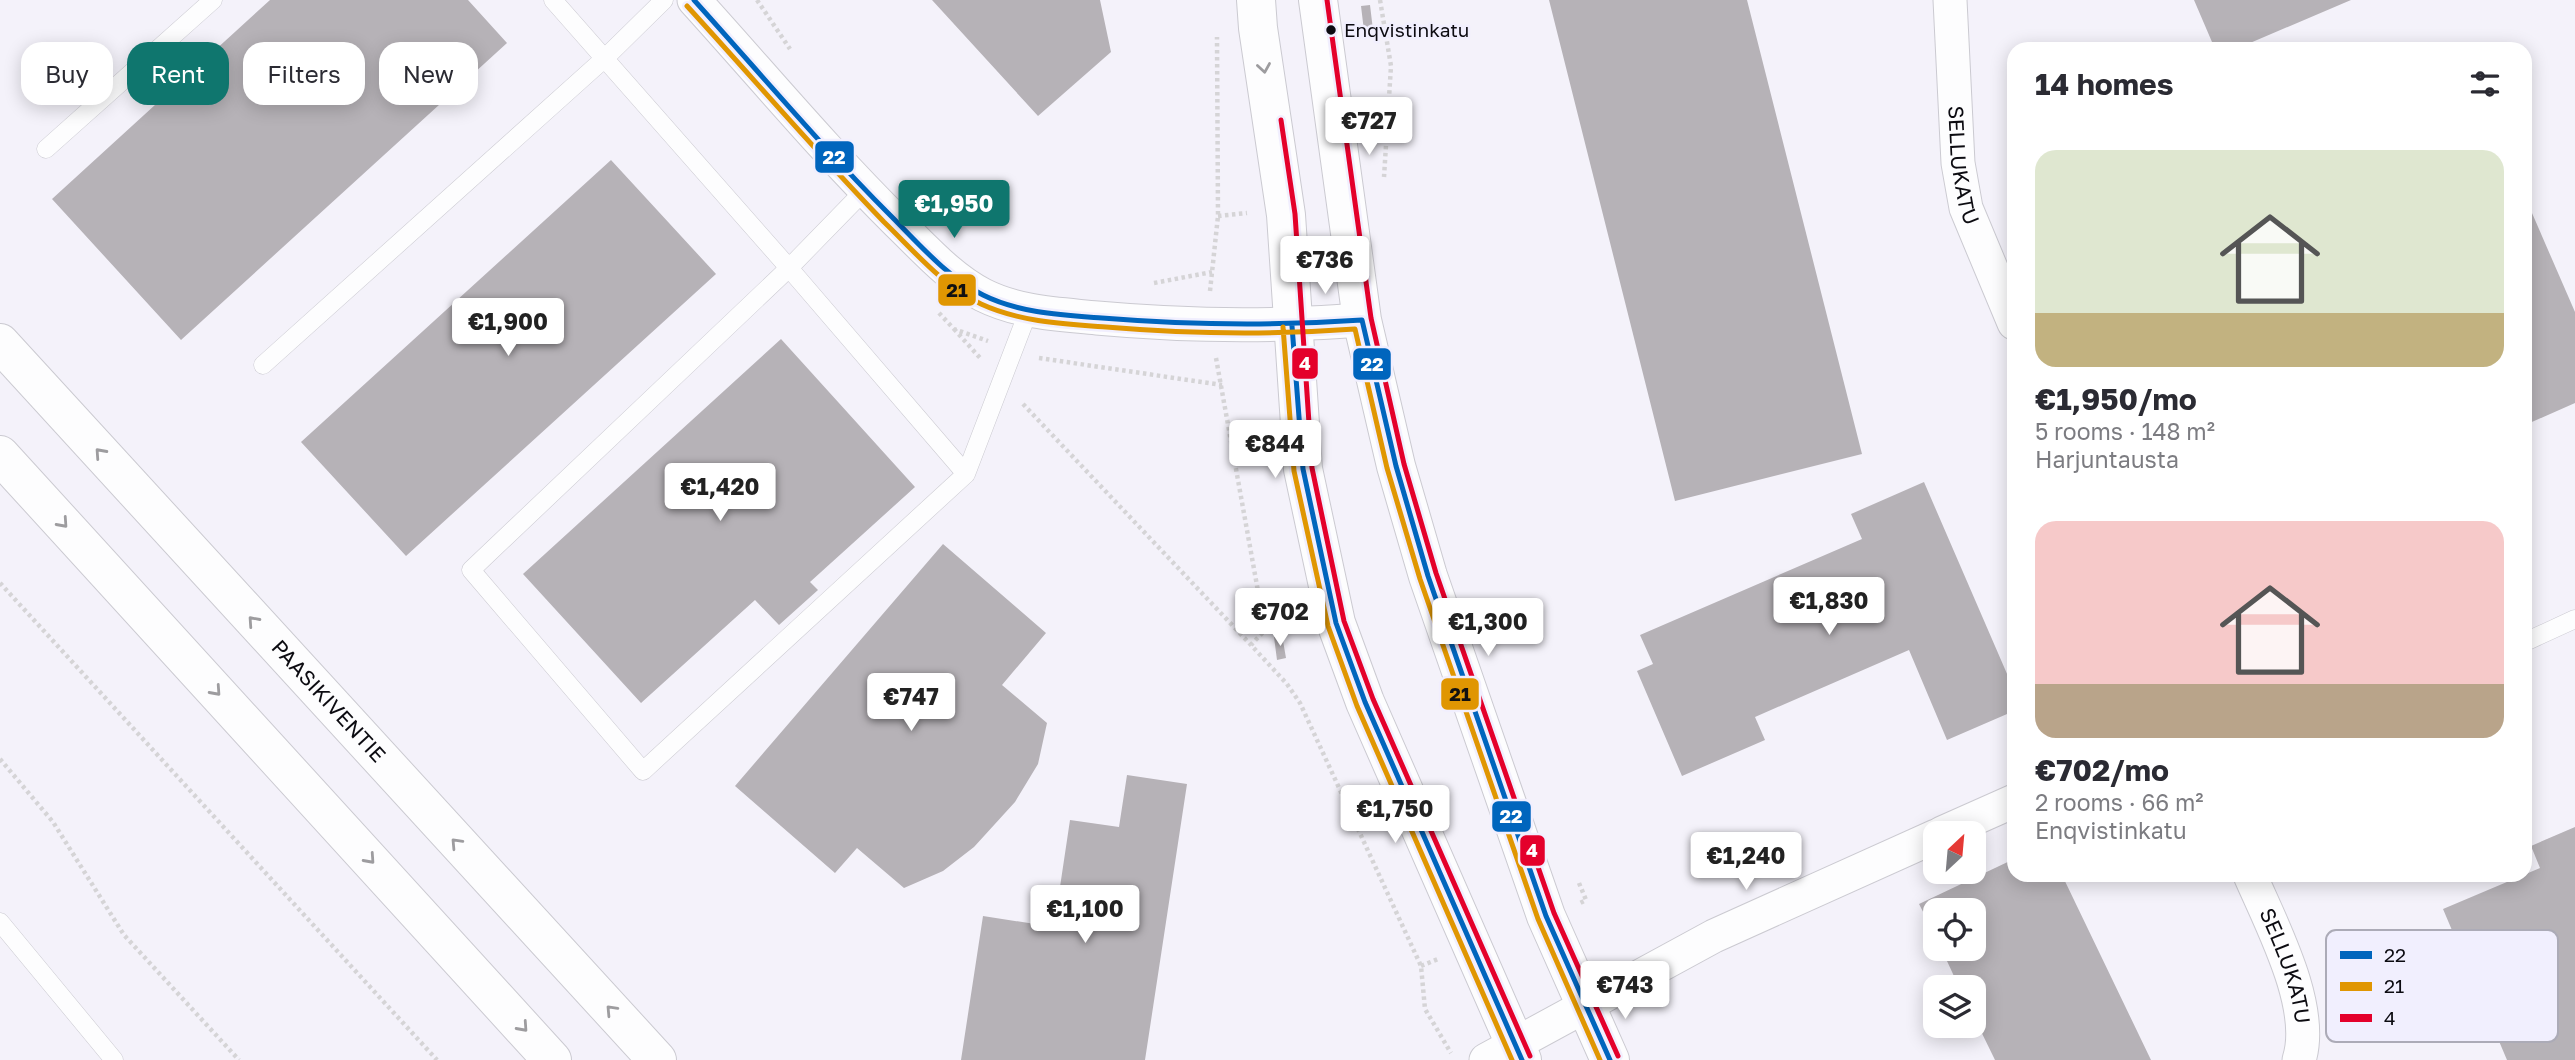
<!DOCTYPE html>
<html lang="en">
<head>
<meta charset="utf-8">
<style>
  :root { --surface:#fff; --page:#f2f2f3; --text:#2b2b33; --muted:#7c7c81; --accent:#0f766e }
  body { margin:0; font-family:"Golos Text",sans-serif; background:var(--page); color:var(--text); height:100vh; display:flex; flex-direction:column; font-size:26px; white-space:nowrap }
  * { box-sizing:border-box; margin:0 }
  p { font-size:23px; color:var(--muted) }
  .icon { flex:none; width:38px; height:38px; fill:none; stroke:currentColor; stroke-width:2; stroke-linecap:round; stroke-linejoin:round }
  .map { position:relative; flex:1; overflow:hidden }
  .panel { position:absolute; left:2007px; top:42px; width:525px; height:840px; display:flex; flex-direction:column; background:var(--surface); border-radius:21px; box-shadow:0 4px 18px #0003 }
  .panel>* { flex:none }
  .top-card { position:absolute; left:21px; top:42px; width:665px; height:63px; display:flex; gap:14px }
  .needle { width:46px; rotate:26deg }
  .fabs { position:absolute; left:1923px; top:821px; display:grid; gap:14px }
  .fabs a { display:grid; place-items:center; width:63px; height:63px; border-radius:14px; background:var(--surface); box-shadow:0 4px 18px #0003; font-size:35px }
  .price { position:absolute; translate:-50% -60px; padding:0 16px; border-radius:7px; background:#fff; color:#222; font-size:23px; line-height:46px; filter:drop-shadow(0 2px 4px #0008) }
  .price::after { content:''; position:absolute; left:50%; top:42px; width:21px; height:16px; margin-left:-10px; background:inherit; clip-path:polygon(0 0,100% 0,50% 100%) }
  .price.active { background:var(--accent); color:#fff }
  ul { padding:0; list-style:none }
  li { display:grid; align-content:center; gap:14px; height:371px; padding:0 28px }
  li span { display:grid; place-items:center; height:217px; border-radius:21px; color:#555 }
  li>.icon { margin-inline-start:auto }
  span .icon { width:126px; height:126px; fill:#fffc; stroke-width:1 }
  li b { font-size:30px }
  h2 { display:flex; justify-content:space-between; align-items:center; height:84px; padding:0 28px; font-size:30px }
  .pill { padding:0 24px; border-radius:21px; background:var(--surface); box-shadow:0 4px 18px #0003; font-size:24px; line-height:63px }
  .pill.active { background:var(--accent); color:#fff }
  .map>svg:first-child { display:block }
  .building { fill:#b6b2b7 }
  .lines { fill:none; stroke-linecap:round; stroke-linejoin:round }
  .service-casing { stroke:#cbcad1; stroke-width:19 }
  .minor-casing { stroke:#cbcad1; stroke-width:35 }
  .secondary-casing { stroke:#cbcad1; stroke-width:40 }
  .trunk-casing { stroke:#cbcad1; stroke-width:40 }
  .path { stroke:#d5d4d6; stroke-width:4.5; stroke-dasharray:3.5 3.5; stroke-linecap:butt }
  .service { stroke:#fdfdfe; stroke-width:18 }
  .minor { stroke:#fdfdfe; stroke-width:33 }
  .secondary { stroke:#fdfdfe; stroke-width:38 }
  .trunk { stroke:#fdfdfe; stroke-width:38 }
  .bus-1-casing { stroke:#f1effe; stroke-width:10 }
  .bus-2-casing { stroke:#f1effe; stroke-width:10 }
  .bus-3-casing { stroke:#f1effe; stroke-width:10 }
  .bus-1 { stroke:#0065bd; stroke-width:5 }
  .bus-2 { stroke:#e09602; stroke-width:5 }
  .bus-3 { stroke:#e4002b; stroke-width:5 }
  .oneway { stroke:#9d9c9f }
  .bus-dot { fill:#0c0b11; stroke:#f1effe; stroke-width:2.5 }
  .labels { text-anchor:middle; stroke-width:5; stroke-linejoin:round; paint-order:stroke }
  .bus-label { font-size:19px; fill:#0c0b11; stroke:#f1effe; text-anchor:start }
  .street-label { font-size:21px; fill:#0c0b11; stroke:#f1effe }
  .key { fill:#f1effe; stroke:#acabb7; stroke-width:2 }
  .key-label { font-size:19px; fill:#0c0b11 }
  .line-badge { stroke:#f1effe; stroke-width:2.5 }
  .badge-label { font-size:19px; text-anchor:middle; font-weight:bold; fill:#fff }
  .pale-badge-label { font-size:19px; text-anchor:middle; font-weight:bold; fill:#111 }
</style>
</head>
<body>
<div class="map">
<svg width="2575" height="1060" viewBox="0 0 2575 1060">
  <rect width="100%" height="100%" fill="#f4f2fa"/>
  <path class="building" d="M270 0H468L507 43 181 340 52 199Z
    M932 0H1100L1111 52 1038 116Z
    M1549 0H1747L1862 454 1675 501Z
    M2194 0H2351L2236 49H2215Z
    M1370 5 1373 30 1364 31 1361 6Z
    M611 160 716 274 406 556 301 442Z
    M2525 197 2575 312V403L2525 425Z
    M781 339 915 487 810 582 818 590 779 625 755 600 641 703 523 574Z
    M1924 482 2014 690V711L1947 740 1909 650 1755 717 1765 740 1682 776 1637 671 1653 664 1640 635 1862 539 1851 514Z
    M943 544 1046 633 1002 685 1047 723 1038 764 1015 802 974 847 943 871 904 888 857 848 835 873 735 786Z
    M1282 635 1286 658 1277 660 1274 637Z
    M1127 775 1187 784 1145 1060H961L983 916 1054 927 1070 820 1119 827Z
    M2575 827V1060H2507L2443 909 2540 868 2531 846Z
    M2014 859V875H2062L2151 1060H1995L1974 1017V987H1959L1941 948H1974V910H1936V937L1919 904Z"/>
  <g class="lines">
    <g class="service-casing">
      <path id="service" d="M553 0 789 268 966 474 1028 312
        M46 149 213 0
        M865 190 789 268 471 570 643 771 966 474
        M263 365 605 58 664 0
        M2525 642 2575 619
        M0 922 114 1060"/>
    </g>
    <g class="minor-casing">
      <g id="minor">
        <path d="M694 0C762 75 827 153 898 223 925 249 950 278 983 295 1019 313 1058 314 1097 318 1185 326 1273 327 1362 320"/>
        <path id="s1" d="M1950 0 1958 163 1966 208 2014 323"/>
        <path d="M1942 833 2014 801"/>
        <path id="s2" d="M2250 875C2271 924 2316 1007 2299 1060"/>
        <path d="M1486 1060 1714 936 1936 836"/>
      </g>
    </g>
    <g class="secondary-casing">
      <path id="secondary" d="M1256 0 1258 28 1286 215 1303 469 1336 623 1365 702 1522 1060
        M1318 0 1362 320 1396 466 1428 576 1546 916 1610 1060"/>
    </g>
    <g class="trunk-casing">
      <g id="trunk">
        <path id="s3" d="M0 343 657 1060"/>
        <path d="M0 455 552 1060"/>
      </g>
    </g>
    <path class="path" d="M757 0 790 49
      M1380 0 1391 66 1384 177
      M1218 216 1247 213
      M1154 283 1212 272
      M1210 291 1218 216 1217 37
      M939 313 954 329 988 341
      M954 329 981 359
      M1039 358 1222 385
      M1216 358 1265 630 1251 645 1287 684 1300 703 1421 966 1425 1009 1451 1053
      M1023 404 1251 645
      M0 583 437 1060
      M0 759 53 822 124 935 239 1060
      M1579 883 1586 900 1580 903
      M1421 966 1438 959"/>
    <use href="#service" class="service"/>
    <use href="#minor" class="minor"/>
    <use href="#secondary" class="secondary"/>
    <use href="#trunk" class="trunk"/>
    <g class="bus-1-casing">
      <path id="bus-1" d="M694 0C759 72 822 147 891 216 919 244 947 277 983 295 1019 313 1062 315 1102 318 1189 325 1275 326 1362 320L1396 466 1428 576 1546 916 1610 1060
        M1292 326 1303 469 1336 623 1365 702 1522 1060"/>
    </g>
    <g class="bus-2-casing">
      <path id="bus-2" d="M687 6C753 78 816 152 884 222 914 251 943 286 981 304 1020 322 1064 324 1106 327 1189 334 1272 335 1355 329L1387 468 1420 579 1538 919 1600 1060
        M1283 327 1294 471 1328 626 1357 706 1512 1060"/>
    </g>
    <g class="bus-3-casing">
      <path id="bus-3" d="M1327 0 1371 318 1404 464 1436 573 1554 913 1618 1056
        M1281 120 1295 214 1312 468 1344 621 1373 699 1530 1056"/>
    </g>
    <use href="#bus-1" class="bus-1"/>
    <use href="#bus-2" class="bus-2"/>
    <use href="#bus-3" class="bus-3"/>
  </g>
  <defs><path id="oneway-chevron" d="M-2-3.5L2.5 0L-2 3.5" fill="none" stroke-width="1.6" stroke-linecap="round" stroke-linejoin="round" transform="scale(1.75)"/></defs>
  <g class="oneway">
    <use href="#oneway-chevron" transform="translate(1264 68) rotate(81)"/>
    <use href="#oneway-chevron" transform="translate(100 453) rotate(-132)"/>
    <use href="#oneway-chevron" transform="translate(63 523) rotate(48)"/>
    <use href="#oneway-chevron" transform="translate(253 621) rotate(-132)"/>
    <use href="#oneway-chevron" transform="translate(216 691) rotate(48)"/>
    <use href="#oneway-chevron" transform="translate(456 843) rotate(-133)"/>
    <use href="#oneway-chevron" transform="translate(370 859) rotate(48)"/>
    <use href="#oneway-chevron" transform="translate(611 1010) rotate(-133)"/>
    <use href="#oneway-chevron" transform="translate(523 1027) rotate(48)"/>
  </g>
  <circle class="bus-dot" cx="1331" cy="30" r="6"/>
  <g class="labels">
    <g class="bus-label">
      <text x="1344" y="37">Enqvistinkatu</text>
    </g>
    <g class="street-label">
      <text dy="7" stroke="none"><textPath href="#s1" startOffset="166">SELLUKATU</textPath></text>
      <text dy="7" stroke="none"><textPath href="#s3" startOffset="486">PAASIKIVENTIE</textPath></text>
      <text dy="7" stroke="none"><textPath href="#s2" startOffset="98">SELLUKATU</textPath></text>
    </g>
  </g>
  <rect x="2326" y="930" width="232" height="112" rx="10" class="key"/>
  <rect x="2340" y="951" width="32" height="8" fill="#0065bd"/>
  <rect x="2340" y="982" width="32" height="9" fill="#e09602"/>
  <rect x="2340" y="1014" width="32" height="8" fill="#e4002b"/>
  <g class="key-label">
    <text x="2384" y="962">22</text>
    <text x="2384" y="993">21</text>
    <text x="2384" y="1025">4</text>
  </g>
  <g class="line-badge">
    <rect x="814" y="140" width="41" height="34" rx="7" fill="#0065bd"/>
    <rect x="937" y="273" width="40" height="34" rx="7" fill="#e09602"/>
    <rect x="1291" y="347" width="28" height="33" rx="7" fill="#e4002b"/>
    <rect x="1352" y="347" width="40" height="34" rx="7" fill="#0065bd"/>
    <rect x="1440" y="677" width="40" height="34" rx="7" fill="#e09602"/>
    <rect x="1491" y="800" width="41" height="33" rx="7" fill="#0065bd"/>
    <rect x="1519" y="834" width="27" height="33" rx="7" fill="#e4002b"/>
  </g>
  <g class="badge-label">
    <text x="834" y="164">22</text>
    <text x="1305" y="370">4</text>
    <text x="1372" y="371">22</text>
    <text x="1511" y="823">22</text>
    <text x="1532" y="857">4</text>
  </g>
  <g class="pale-badge-label">
    <text x="957" y="297">21</text>
    <text x="1460" y="701">21</text>
  </g>
</svg>
<div class="fabs">
<a><svg class="needle" viewBox="-14 -14 28 28"><path d="M0-13l5 13h-10z" fill="#e53935"/><path d="M0 13l5-13h-10z" fill="#7c7c81"/></svg></a>
<a><svg class="icon" aria-label="locate" viewBox="0 0 24 24"><circle cx="12" cy="12" r="6"/><path d="M12 2v4M12 18v4M2 12h4M18 12h4"/></svg></a>
<a><svg class="icon" aria-label="layers" viewBox="0 0 24 24"><path d="M12 4l9 5-9 5-9-5zM3 14l9 5 9-5"/></svg></a>
</div>
<b class="price" style="left:1369px;top:157px">€727</b>
<b class="price active" style="left:954px;top:240px">€1,950</b>
<b class="price" style="left:1325px;top:296px">€736</b>
<b class="price" style="left:508px;top:358px">€1,900</b>
<b class="price" style="left:1275px;top:480px">€844</b>
<b class="price" style="left:720px;top:523px">€1,420</b>
<b class="price" style="left:1829px;top:637px">€1,830</b>
<b class="price" style="left:1280px;top:648px">€702</b>
<b class="price" style="left:1488px;top:658px">€1,300</b>
<b class="price" style="left:911px;top:733px">€747</b>
<b class="price" style="left:1395px;top:845px">€1,750</b>
<b class="price" style="left:1746px;top:892px">€1,240</b>
<b class="price" style="left:1085px;top:945px">€1,100</b>
<b class="price" style="left:1625px;top:1021px">€743</b>
<div class="top-card">
<a class="pill">Buy</a>
<a class="pill active">Rent</a>
<a class="pill">Filters</a>
<a class="pill">New</a>
</div>
<section class="panel">
<h2>14 homes<svg class="icon" aria-label="filters" viewBox="0 0 24 24"><path d="M4 7h16M4 17h16"/><circle cx="9" cy="7" r="2"/><circle cx="15" cy="17" r="2"/></svg></h2>
<ul>
<li><span style="background:linear-gradient(#dfe7d0 75%,#c2b280 0)"><svg class="icon" aria-label="home" viewBox="0 0 24 24"><path d="M3 11l9-7 9 7M6 9v11h12V9"/></svg></span><div><b>€1,950/mo</b><p>5 rooms · 148 m²</p><p>Harjuntausta</p></div></li>
<li><span style="background:linear-gradient(#f6c9c9 75%,#b9a48a 0)"><svg class="icon" aria-label="home" viewBox="0 0 24 24"><path d="M3 11l9-7 9 7M6 9v11h12V9"/></svg></span><div><b>€702/mo</b><p>2 rooms · 66 m²</p><p>Enqvistinkatu</p></div></li>
</ul>
</section>
</div>
</body>
</html>
